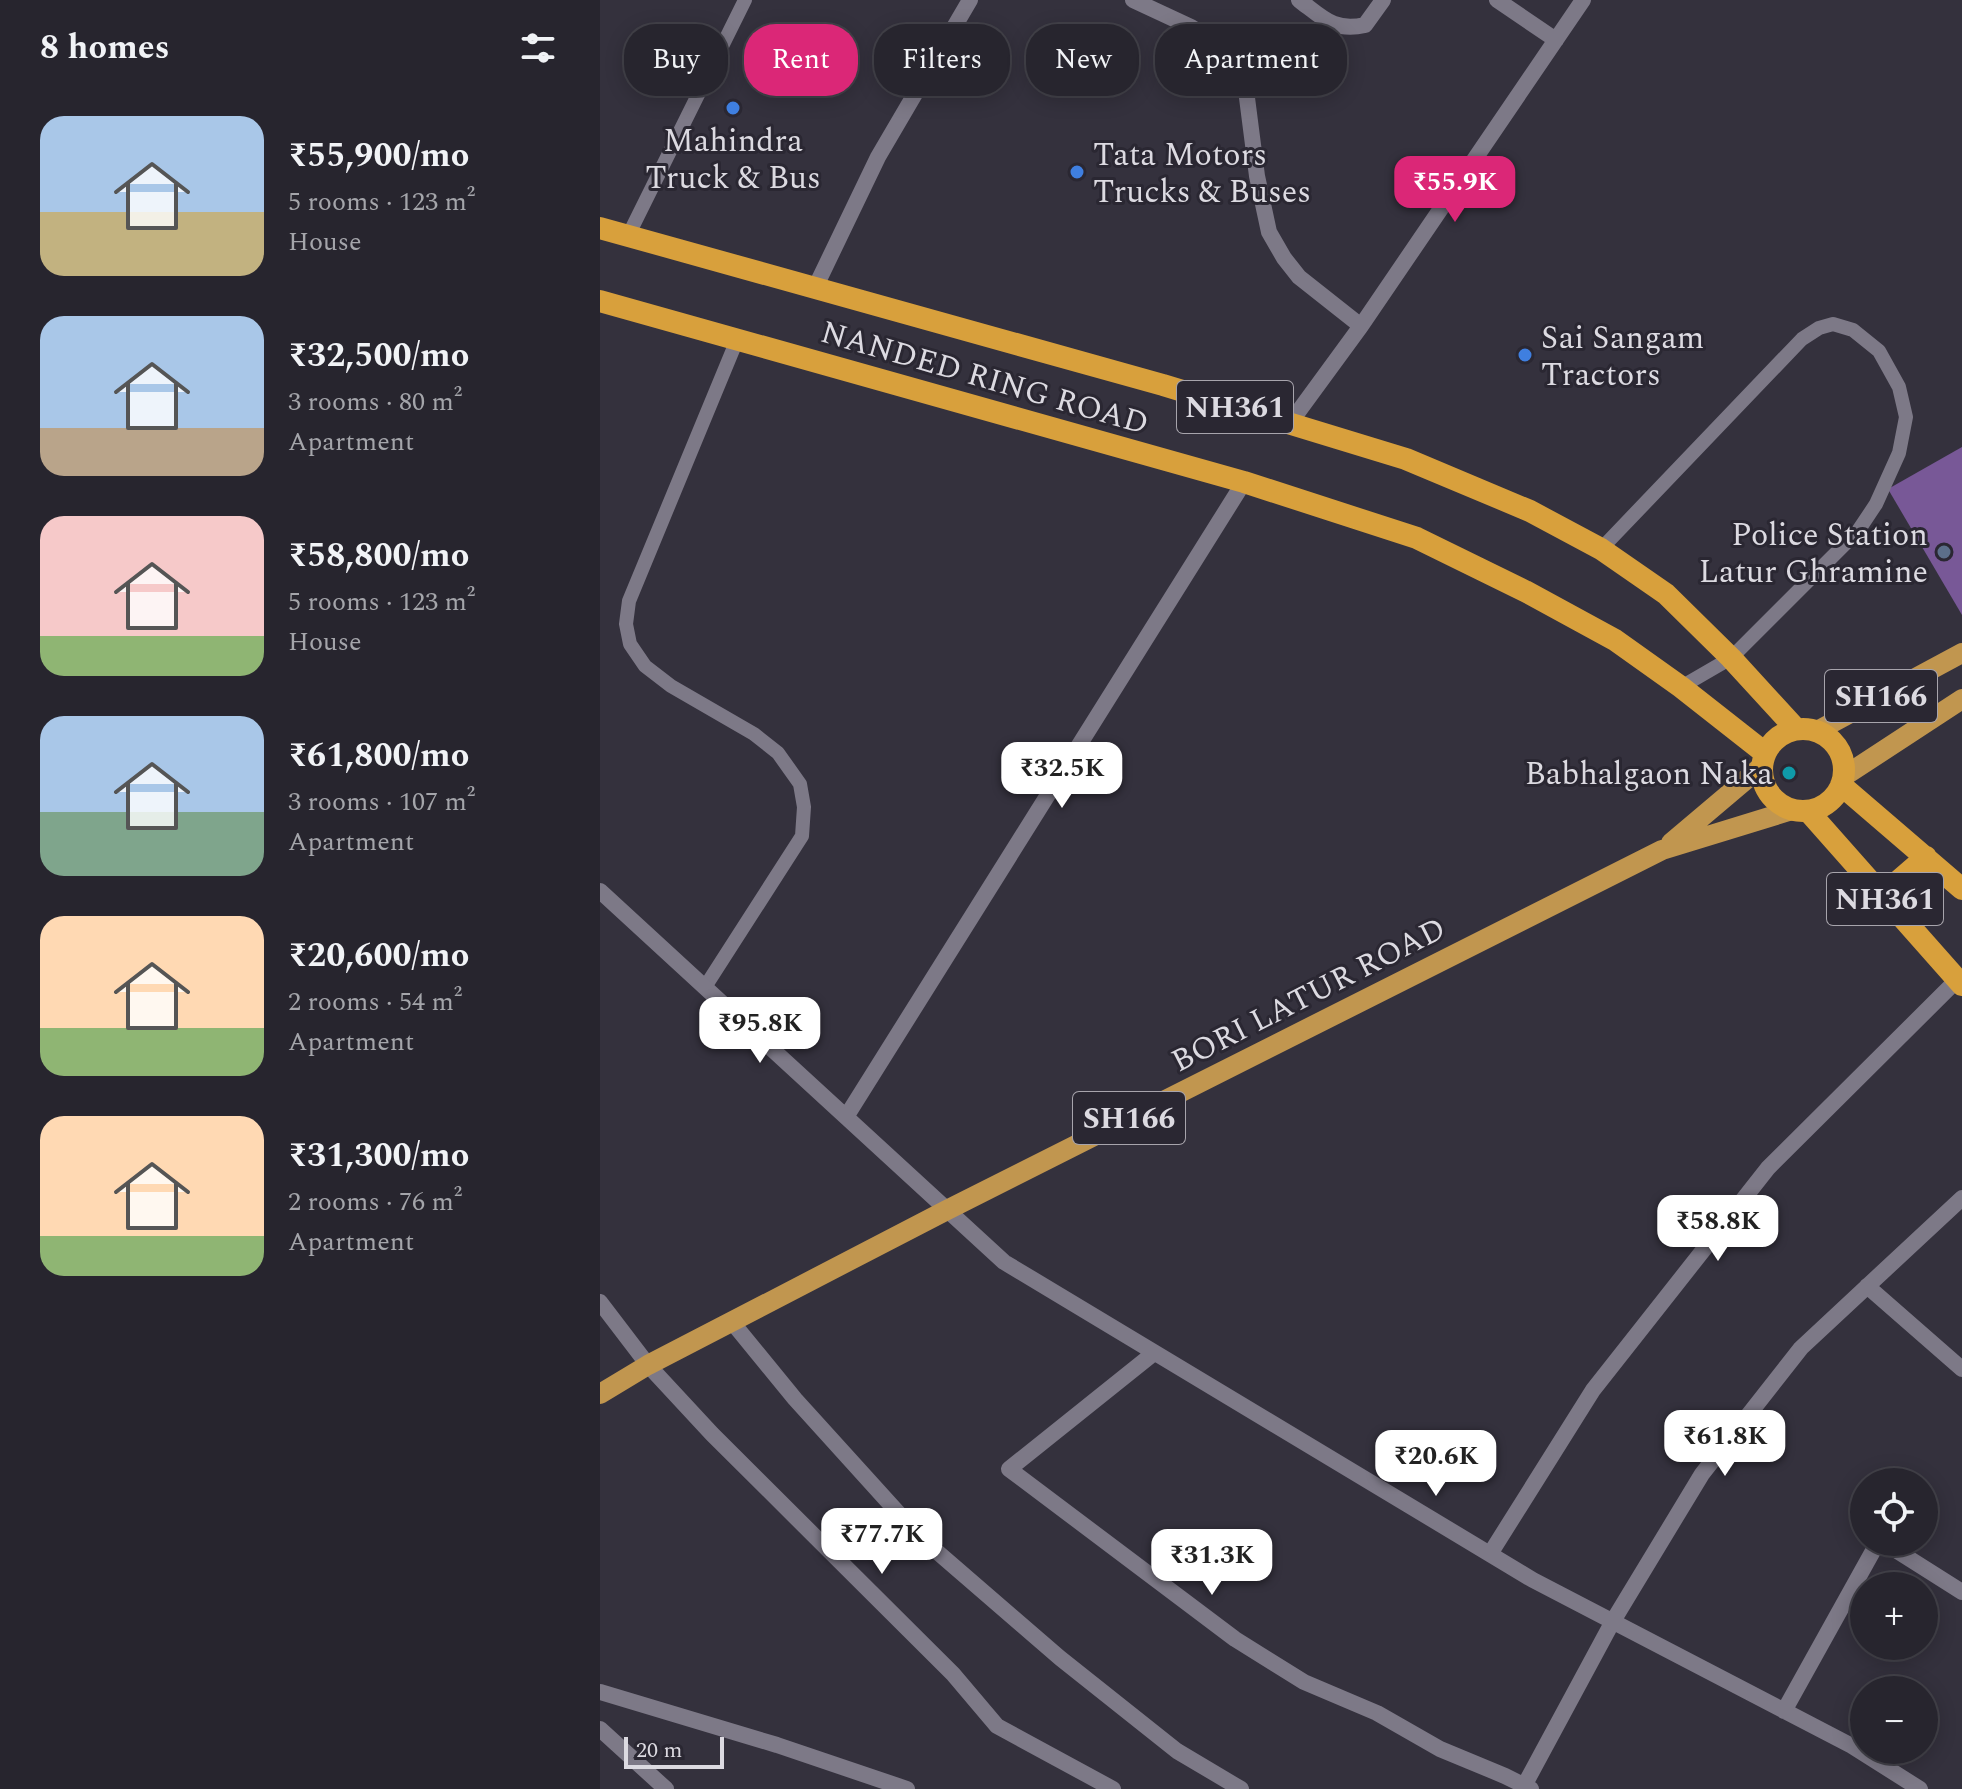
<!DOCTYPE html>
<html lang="en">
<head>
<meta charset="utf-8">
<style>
  :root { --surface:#27252e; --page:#33313a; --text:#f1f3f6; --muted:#a4a5aa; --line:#43424a; --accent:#db2777 }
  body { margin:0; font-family:Spectral,serif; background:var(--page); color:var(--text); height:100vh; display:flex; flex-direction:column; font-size:30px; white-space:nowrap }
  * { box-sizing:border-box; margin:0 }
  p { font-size:26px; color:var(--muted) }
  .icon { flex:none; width:44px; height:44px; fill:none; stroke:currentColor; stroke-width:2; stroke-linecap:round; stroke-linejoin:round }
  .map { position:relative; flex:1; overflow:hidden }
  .drawer { display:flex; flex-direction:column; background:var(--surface); width:600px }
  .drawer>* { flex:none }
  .guide { position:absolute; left:24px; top:24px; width:760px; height:72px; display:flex; gap:16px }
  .fabs { position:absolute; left:1250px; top:1468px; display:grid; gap:16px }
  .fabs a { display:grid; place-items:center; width:88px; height:88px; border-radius:50%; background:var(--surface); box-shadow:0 4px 20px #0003,0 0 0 2px var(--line); font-size:40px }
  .scale { position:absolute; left:24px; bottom:20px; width:100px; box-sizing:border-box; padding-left:8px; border:4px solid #dcdae1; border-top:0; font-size:22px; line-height:28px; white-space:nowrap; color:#dcdae1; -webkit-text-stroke:6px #2a2732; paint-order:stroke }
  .price { position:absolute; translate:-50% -68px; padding:0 18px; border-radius:16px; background:#fff; color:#222; font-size:26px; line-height:52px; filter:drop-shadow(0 2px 4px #0008) }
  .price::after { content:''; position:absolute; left:50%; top:48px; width:24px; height:18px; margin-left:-12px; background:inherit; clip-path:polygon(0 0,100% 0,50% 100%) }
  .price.selected { background:var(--accent); color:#fff }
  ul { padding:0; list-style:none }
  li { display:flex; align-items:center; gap:24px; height:200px; padding:0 40px }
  li span { display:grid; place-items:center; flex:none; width:224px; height:160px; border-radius:24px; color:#555 }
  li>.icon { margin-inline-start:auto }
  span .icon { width:96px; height:96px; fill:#fffc; stroke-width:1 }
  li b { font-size:34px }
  h2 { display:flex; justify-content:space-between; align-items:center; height:96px; padding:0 40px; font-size:34px }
  .tag { padding:0 28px; border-radius:32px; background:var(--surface); box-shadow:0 4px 20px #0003,0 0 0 2px var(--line); font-size:28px; line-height:72px }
  .tag.selected { background:var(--accent); color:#fff }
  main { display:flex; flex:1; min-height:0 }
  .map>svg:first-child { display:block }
  .building { fill:#785897 }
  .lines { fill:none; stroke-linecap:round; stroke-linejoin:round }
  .service { stroke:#7d7987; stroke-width:14 }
  .minor { stroke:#7d7987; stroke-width:16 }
  .primary { stroke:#c1964f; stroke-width:20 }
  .trunk { stroke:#d8a03c; stroke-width:22 }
  .shop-dot { fill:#3f7fe0; stroke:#2a2732; stroke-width:3 }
  .service-dot { fill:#5c6f8a; stroke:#2a2732; stroke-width:3 }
  .culture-dot { fill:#0f9aa8; stroke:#2a2732; stroke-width:3 }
  .labels { text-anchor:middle; stroke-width:6; stroke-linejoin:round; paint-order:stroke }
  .shield { fill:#2a2732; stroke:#a7a4ac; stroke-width:2 }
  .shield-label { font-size:30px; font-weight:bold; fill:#dcdae1 }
  .poi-label { font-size:32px; fill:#dcdae1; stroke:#2a2732; text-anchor:start }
  .street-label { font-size:32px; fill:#dcdae1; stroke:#2a2732 }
</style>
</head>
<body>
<main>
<section class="drawer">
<h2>8 homes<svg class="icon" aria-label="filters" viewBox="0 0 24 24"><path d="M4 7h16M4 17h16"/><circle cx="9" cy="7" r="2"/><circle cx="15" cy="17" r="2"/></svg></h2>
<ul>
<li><span style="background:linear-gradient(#a9c7e8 60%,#c2b280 0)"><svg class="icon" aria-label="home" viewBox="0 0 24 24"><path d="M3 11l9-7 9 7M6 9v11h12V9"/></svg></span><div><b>₹55,900/mo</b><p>5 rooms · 123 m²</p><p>House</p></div></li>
<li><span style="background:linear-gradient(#a9c7e8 70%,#b9a48a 0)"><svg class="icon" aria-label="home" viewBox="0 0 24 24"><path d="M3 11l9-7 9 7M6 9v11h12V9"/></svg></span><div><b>₹32,500/mo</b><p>3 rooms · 80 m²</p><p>Apartment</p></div></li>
<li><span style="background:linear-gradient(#f6c9c9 75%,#8fb573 0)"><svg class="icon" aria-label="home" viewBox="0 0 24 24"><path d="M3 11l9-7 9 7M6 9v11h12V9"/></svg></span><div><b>₹58,800/mo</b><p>5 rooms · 123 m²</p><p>House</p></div></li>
<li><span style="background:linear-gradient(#a9c7e8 60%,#7fa58c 0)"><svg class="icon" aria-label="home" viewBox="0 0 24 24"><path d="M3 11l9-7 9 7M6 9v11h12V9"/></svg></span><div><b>₹61,800/mo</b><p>3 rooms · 107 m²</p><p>Apartment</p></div></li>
<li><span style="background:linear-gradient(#ffd9b3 70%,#8fb573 0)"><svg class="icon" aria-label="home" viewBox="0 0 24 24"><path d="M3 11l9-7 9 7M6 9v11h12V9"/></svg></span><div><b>₹20,600/mo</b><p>2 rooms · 54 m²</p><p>Apartment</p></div></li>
<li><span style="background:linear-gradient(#ffd9b3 75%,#8fb573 0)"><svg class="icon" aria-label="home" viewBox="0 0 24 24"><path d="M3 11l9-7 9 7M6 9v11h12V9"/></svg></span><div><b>₹31,300/mo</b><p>2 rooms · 76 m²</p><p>Apartment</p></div></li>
</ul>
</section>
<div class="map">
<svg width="1362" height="1789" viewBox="0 0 1362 1789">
  <rect width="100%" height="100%" fill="#34313d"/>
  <path class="building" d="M1362 447V615L1288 489Z"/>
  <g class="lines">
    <path class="service" d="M28 236 145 0
      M1001 549 1202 339 1219 328 1233 324 1253 330 1279 351 1299 387 1306 417 1299 453 1276 504 1258 531 1131 658 1081 687
      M105 987 202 836 204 807 200 784 178 753 154 734 71 686 45 666 30 644 26 624 29 601 137 340"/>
    <path class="minor" d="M533 0 591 27 617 44 637 68 646 90 657 176 669 232 684 258 699 277 761 326
      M699 0C723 18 734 32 765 25L783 0
      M897 0 956 40
      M215 288 278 157 370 0
      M690 423 761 326 983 0
      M0 891 404 1262 933 1580 1252 1746 1320 1789
      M246 1117 644 482
      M1267 1286 1362 1369
      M0 1302 48 1365 112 1434 353 1674 397 1726 513 1789
      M132 1322 195 1399 320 1537 460 1658 577 1751 641 1789
      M554 1353 409 1469 635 1639 704 1682 777 1713 840 1749 905 1776 931 1789
      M1283 1542 1362 1592
      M890 1554 993 1390 1168 1168 1357 980
      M0 1692 177 1745 307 1789
      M1184 1711 1278 1542
      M0 1729 66 1789
      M924 1786 1013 1621 1102 1474 1201 1348 1362 1198"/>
    <path class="primary" d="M1217 731 1362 653
      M1243 777 1362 699
      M1071 843 1162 766
      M0 1394 48 1365 347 1210 1062 850 1192 810"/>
    <path class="trunk" d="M0 228 563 385 806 459 930 511 1001 549 1066 594 1131 658 1196 729
      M0 301 644 482 817 538 925 591 1015 640 1081 687 1165 753
      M1162 770a41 41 0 1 1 82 0a41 41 0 1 1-82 0Z
      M1241 785 1362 889
      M1208 811 1362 985
      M1282 895 1326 857"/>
  </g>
  <g class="shop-dot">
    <circle cx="133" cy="108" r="8"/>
    <circle cx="477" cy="172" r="8"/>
    <circle cx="925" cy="355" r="8"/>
  </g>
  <circle class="service-dot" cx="1344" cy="552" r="8"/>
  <circle class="culture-dot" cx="1189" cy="773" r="8"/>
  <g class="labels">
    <g class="shield">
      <rect x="577" y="381" width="116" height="52" rx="6"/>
      <rect x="1225" y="670" width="112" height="52" rx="6"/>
      <rect x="1227" y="873" width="116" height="52" rx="6"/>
      <rect x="473" y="1092" width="112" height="52" rx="6"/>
    </g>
    <g class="shield-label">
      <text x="635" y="417">NH361</text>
      <text x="1281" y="706">SH166</text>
      <text x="1285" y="909">NH361</text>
      <text x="529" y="1128">SH166</text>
    </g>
    <g class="poi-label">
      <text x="133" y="151" text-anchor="middle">Mahindra<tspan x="133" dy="37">Truck &amp; Bus</tspan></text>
      <text x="493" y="165">Tata Motors<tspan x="493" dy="37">Trucks &amp; Buses</tspan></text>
      <text x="941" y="348">Sai Sangam<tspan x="941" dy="37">Tractors</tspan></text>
      <text x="1328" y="545" text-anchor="end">Police Station<tspan x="1328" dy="37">Latur Ghramine</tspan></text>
      <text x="1173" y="784" text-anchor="end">Babhalgaon Naka</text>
    </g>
    <g class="street-label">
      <text transform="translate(385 377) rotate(16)" y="11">NANDED RING ROAD</text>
      <text transform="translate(708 994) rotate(-27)" y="11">BORI LATUR ROAD</text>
    </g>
  </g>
</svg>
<div class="fabs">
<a><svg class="icon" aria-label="locate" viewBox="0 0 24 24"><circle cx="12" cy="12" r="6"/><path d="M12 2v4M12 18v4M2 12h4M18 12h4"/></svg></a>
<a>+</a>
<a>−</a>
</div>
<div class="scale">20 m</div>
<b class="price selected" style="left:855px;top:224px">₹55.9K</b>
<b class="price" style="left:462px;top:810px">₹32.5K</b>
<b class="price" style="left:160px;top:1065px">₹95.8K</b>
<b class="price" style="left:1118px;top:1263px">₹58.8K</b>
<b class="price" style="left:1125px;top:1478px">₹61.8K</b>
<b class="price" style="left:836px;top:1498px">₹20.6K</b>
<b class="price" style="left:282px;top:1576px">₹77.7K</b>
<b class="price" style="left:612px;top:1597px">₹31.3K</b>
<div class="guide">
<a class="tag">Buy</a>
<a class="tag selected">Rent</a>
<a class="tag">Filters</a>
<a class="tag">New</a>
<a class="tag">Apartment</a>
</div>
</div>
</main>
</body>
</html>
